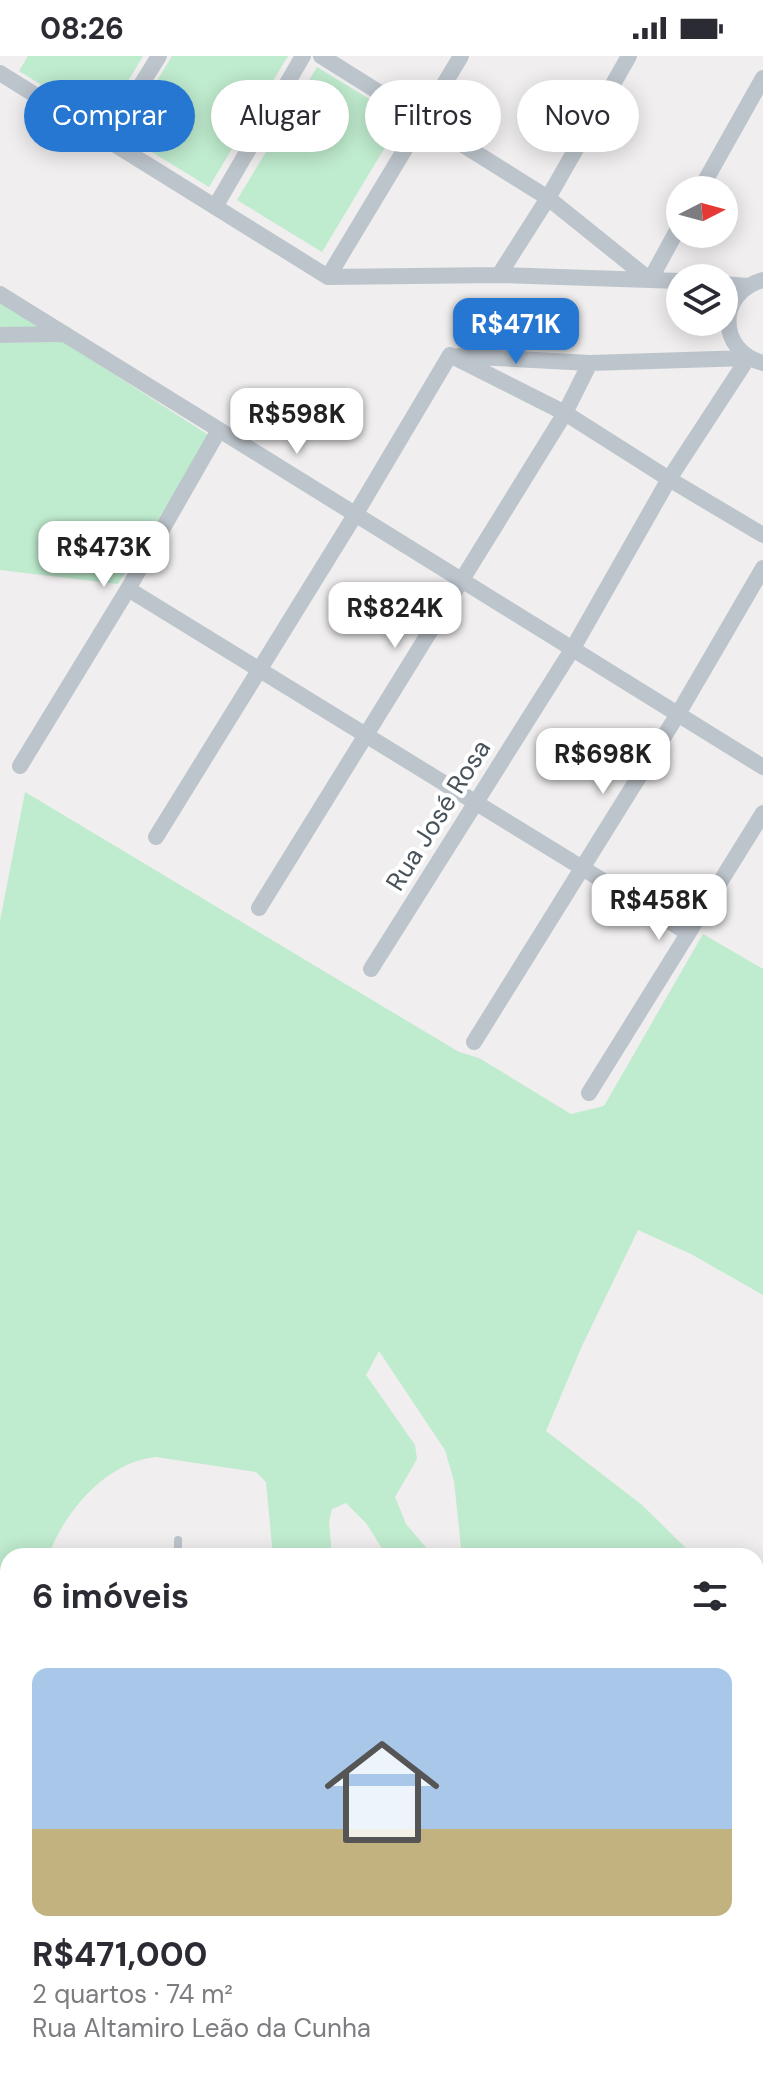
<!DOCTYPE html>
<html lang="pt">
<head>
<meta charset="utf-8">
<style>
  :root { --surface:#fff; --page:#f7f7f7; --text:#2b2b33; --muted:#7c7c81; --accent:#2677d1 }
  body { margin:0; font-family:"DM Sans",sans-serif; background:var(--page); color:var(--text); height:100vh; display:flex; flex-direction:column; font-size:30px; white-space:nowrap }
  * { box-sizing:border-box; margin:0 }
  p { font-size:26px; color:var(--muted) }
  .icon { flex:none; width:44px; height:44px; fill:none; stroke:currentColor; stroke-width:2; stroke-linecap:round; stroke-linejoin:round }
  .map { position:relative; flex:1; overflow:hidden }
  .details { position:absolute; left:0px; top:1492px; width:764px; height:538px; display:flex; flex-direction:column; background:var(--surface); border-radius:24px 24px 0 0; box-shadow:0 4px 20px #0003 }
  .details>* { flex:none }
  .top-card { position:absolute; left:24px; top:24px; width:716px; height:72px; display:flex; gap:16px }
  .needle { width:52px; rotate:84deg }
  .fabs { position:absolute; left:666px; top:120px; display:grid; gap:16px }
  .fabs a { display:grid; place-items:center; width:72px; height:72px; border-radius:50%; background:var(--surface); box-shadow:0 4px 20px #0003; font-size:40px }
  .price { position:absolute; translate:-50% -68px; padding:0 18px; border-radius:16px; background:#fff; color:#222; font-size:26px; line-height:52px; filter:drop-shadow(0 2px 4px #0008) }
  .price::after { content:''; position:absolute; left:50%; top:48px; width:24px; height:18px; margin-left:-12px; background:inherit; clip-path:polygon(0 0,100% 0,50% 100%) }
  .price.active { background:var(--accent); color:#fff }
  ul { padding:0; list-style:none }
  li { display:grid; align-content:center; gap:16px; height:424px; padding:0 32px }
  li span { display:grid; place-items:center; height:248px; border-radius:16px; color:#555 }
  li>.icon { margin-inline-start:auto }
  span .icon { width:144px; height:144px; fill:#fffc; stroke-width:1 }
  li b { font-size:34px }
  h2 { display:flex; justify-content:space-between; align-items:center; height:96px; padding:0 32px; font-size:34px }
  .tag { padding:0 28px; border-radius:36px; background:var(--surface); box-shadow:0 4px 20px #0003; font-size:28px; line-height:72px }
  .tag.active { background:var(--accent); color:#fff }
  .status { display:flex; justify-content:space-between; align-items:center; height:56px; padding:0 40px; background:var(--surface); direction:ltr }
  .status svg { height:22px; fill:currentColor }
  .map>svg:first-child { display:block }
  .green { fill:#bfebce }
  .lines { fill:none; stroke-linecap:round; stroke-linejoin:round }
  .stream { stroke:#8fd6e5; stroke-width:5 }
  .service { stroke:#bdc5cc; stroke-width:8 }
  .minor { stroke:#bdc5cc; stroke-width:16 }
  .labels { text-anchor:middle; stroke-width:8; stroke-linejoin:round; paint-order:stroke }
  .street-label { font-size:26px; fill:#47525a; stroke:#fff }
</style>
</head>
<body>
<div class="status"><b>08:26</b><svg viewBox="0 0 49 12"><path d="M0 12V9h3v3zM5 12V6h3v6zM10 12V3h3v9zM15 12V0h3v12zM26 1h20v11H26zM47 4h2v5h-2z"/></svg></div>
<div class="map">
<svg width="763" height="2029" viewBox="0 0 763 2029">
  <rect width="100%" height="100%" fill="#f0eeee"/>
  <path class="green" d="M28 0H143L103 67 19 15Z
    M172 0H288L209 131 124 79Z
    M317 11 402 63 322 196 237 144Z
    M0 244 53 275 0 274Z
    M64 286 210 380 118 528 0 514V287Z
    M25 736 459 996 479 1002 571 1058 604 1050 703 878 763 913V1239L691 1198 638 1174 582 1290 546 1375 642 1449 694 1500H462L454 1425 445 1394 379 1295 366 1319 415 1389 417 1403 395 1441 406 1468 433 1500H387L366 1467 346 1447 332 1453 329 1466 332 1500H273L266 1426 256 1416 156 1401C106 1406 65 1455 48 1500H8V1710L0 1692V865Z
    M756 1564 763 1572V1842L756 1836Z
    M102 2022H447L454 2029H103Z"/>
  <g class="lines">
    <path class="stream" d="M0 1526 8 1546
      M196 2022 197 2029"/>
    <path class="service" d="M178 1484V1500"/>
    <path class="minor" d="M321 0 548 142 650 224 680 225
      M0 17 328 221 499 219 650 224 680 169
      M106 85 159 0
      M700 134 763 22
      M215 151 303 0
      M499 219 548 142 629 0
      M328 221 461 0
      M763 224C717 236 717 295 763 307
      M724 228 747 230
      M0 238 763 711
      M0 279 65 278
      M450 299 565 357 669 423 763 479
      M459 300 590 307 748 302
      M128 533 688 877
      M20 710 128 533 219 374
      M156 781 355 459 450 299
      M259 852 565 357 590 307
      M371 913 573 592 669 423 748 302
      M474 986 678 658 763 512
      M589 1037 763 757
      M756 1849 763 1855
      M519 2022 520 2029"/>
  </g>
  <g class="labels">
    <g class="street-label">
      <text transform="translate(438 759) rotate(-58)" y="9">Rua José Rosa</text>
    </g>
  </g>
</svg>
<div class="fabs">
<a><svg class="needle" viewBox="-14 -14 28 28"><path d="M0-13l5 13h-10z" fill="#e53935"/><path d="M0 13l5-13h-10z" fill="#7c7c81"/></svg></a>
<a><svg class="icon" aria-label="layers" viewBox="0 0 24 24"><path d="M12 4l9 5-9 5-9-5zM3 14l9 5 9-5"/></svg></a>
</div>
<b class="price active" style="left:516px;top:310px">R$471K</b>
<b class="price" style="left:297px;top:400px">R$598K</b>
<b class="price" style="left:104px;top:533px">R$473K</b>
<b class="price" style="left:395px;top:594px">R$824K</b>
<b class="price" style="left:603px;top:740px">R$698K</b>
<b class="price" style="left:659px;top:886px">R$458K</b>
<div class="top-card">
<a class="tag active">Comprar</a>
<a class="tag">Alugar</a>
<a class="tag">Filtros</a>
<a class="tag">Novo</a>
</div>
<section class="details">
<h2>6 imóveis<svg class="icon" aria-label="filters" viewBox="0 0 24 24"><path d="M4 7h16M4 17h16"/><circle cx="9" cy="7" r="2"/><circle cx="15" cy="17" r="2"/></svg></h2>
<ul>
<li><span style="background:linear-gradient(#a9c7e8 65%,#c2b280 0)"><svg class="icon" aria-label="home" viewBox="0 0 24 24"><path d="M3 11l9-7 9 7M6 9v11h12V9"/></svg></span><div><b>R$471,000</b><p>2 quartos · 74 m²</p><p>Rua Altamiro Leão da Cunha</p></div></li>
</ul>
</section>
</div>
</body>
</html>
